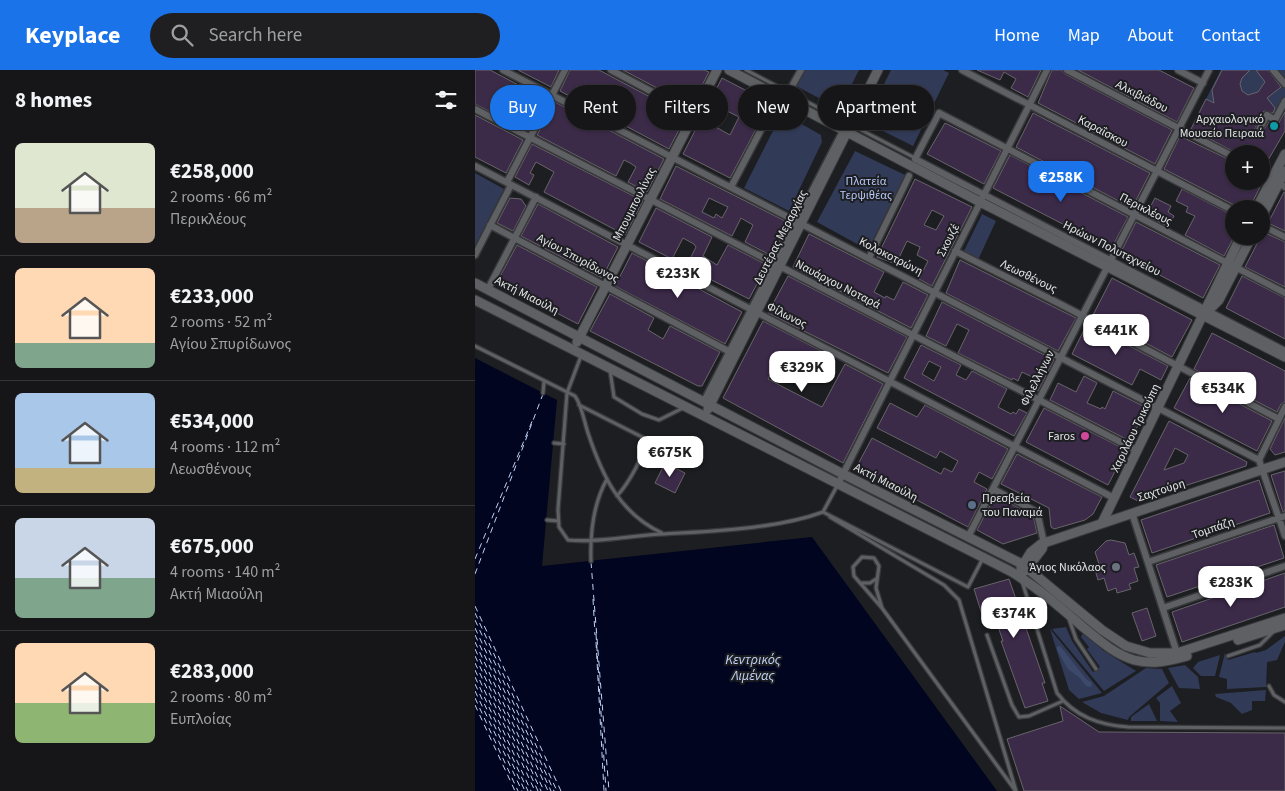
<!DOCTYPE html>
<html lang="en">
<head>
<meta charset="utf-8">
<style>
  :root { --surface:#161619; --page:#1f1f22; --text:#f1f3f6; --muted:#9e9fa2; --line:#353538; --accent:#1a73e8 }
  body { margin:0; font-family:"Source Sans 3",sans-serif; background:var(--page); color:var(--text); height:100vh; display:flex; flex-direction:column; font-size:19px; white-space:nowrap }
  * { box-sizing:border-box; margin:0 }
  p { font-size:16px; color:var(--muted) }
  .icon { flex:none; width:28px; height:28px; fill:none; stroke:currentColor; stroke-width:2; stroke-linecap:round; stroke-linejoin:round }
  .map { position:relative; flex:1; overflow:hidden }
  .details { display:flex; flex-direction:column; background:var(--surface); width:475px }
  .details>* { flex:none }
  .banner { position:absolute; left:15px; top:15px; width:475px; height:45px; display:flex; gap:10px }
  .fabs { position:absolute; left:750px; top:75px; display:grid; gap:10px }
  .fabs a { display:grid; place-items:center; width:45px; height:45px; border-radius:50%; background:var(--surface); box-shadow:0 1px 4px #0004,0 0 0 1px var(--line); font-size:25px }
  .price { position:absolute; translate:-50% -42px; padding:0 11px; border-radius:10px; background:#fff; color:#222; font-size:16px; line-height:32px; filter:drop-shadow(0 1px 2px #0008) }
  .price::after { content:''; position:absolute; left:50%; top:30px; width:15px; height:11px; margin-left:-8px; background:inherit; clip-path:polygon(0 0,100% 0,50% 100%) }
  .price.on { background:var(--accent); color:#fff }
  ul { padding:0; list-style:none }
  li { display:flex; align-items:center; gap:15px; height:125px; padding:0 15px }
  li+li { border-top:1px solid var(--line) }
  li span { display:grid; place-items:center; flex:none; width:140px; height:100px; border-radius:8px; color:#555 }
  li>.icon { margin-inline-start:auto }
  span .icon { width:60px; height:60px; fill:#fffc; stroke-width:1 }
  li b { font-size:21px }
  h2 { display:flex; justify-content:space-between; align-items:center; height:60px; padding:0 15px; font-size:21px }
  .tag { padding:0 18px; border-radius:22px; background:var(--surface); box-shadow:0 1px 4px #0004,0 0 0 1px var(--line); font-size:18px; line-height:45px }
  .tag.on { background:var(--accent); color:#fff }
  header { display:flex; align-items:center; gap:30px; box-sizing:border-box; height:70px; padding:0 25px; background:var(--accent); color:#fff }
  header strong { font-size:24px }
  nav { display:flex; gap:28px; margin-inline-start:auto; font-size:18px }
  .search { width:350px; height:45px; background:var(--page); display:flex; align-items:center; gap:12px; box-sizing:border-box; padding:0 18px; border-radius:28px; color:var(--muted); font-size:19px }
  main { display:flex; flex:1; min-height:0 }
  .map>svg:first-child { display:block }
  .green { fill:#313b58 }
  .forest { fill:#3d496b }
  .water { fill:#01051f }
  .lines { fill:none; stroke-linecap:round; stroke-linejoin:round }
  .ferry { stroke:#c0d2f6; stroke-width:1; stroke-dasharray:6 5; stroke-linecap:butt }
  .building { fill:#3c2a49; stroke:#676569; fill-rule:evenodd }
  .lane-casing { stroke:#38393b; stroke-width:5.5 }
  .street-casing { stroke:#38393b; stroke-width:9 }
  .secondary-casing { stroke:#38393b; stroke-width:11 }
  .lane { stroke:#5f6064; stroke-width:3 }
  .street { stroke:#5f6064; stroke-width:6 }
  .secondary { stroke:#5f6064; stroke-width:9 }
  .culture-dot { fill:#0f9aa8; stroke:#1d1e21; stroke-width:2 }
  .hotel-dot { fill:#d1479c; stroke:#1d1e21; stroke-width:2 }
  .service-dot { fill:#5c6f8a; stroke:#1d1e21; stroke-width:2 }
  .worship-dot { fill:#6b7280; stroke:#1d1e21; stroke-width:2 }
  .labels { text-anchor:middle; stroke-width:4; stroke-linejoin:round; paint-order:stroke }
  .street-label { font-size:12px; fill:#e4e5e7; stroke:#1d1e21 }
  .poi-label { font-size:12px; fill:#e4e5e7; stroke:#1d1e21; text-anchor:end }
  .park-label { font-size:12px; fill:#b9cbfc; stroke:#1d1e21 }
  .water-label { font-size:14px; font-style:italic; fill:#c0d2f6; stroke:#1d1e21 }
</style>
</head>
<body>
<header>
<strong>Keyplace</strong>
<div class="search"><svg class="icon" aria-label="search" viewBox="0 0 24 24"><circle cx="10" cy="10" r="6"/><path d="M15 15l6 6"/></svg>Search here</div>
<nav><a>Home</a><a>Map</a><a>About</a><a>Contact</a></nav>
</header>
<main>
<section class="details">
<h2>8 homes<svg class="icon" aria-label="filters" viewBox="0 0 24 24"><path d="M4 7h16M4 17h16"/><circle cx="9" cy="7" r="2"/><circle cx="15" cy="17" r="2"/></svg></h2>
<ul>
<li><span style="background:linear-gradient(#dfe7d0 65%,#b9a48a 0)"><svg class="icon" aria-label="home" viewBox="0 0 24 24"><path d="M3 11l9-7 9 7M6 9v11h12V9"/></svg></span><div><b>€258,000</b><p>2 rooms · 66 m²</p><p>Περικλέους</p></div></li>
<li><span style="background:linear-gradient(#ffd9b3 75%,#7fa58c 0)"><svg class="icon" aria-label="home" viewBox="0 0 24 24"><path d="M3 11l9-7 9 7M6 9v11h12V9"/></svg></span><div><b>€233,000</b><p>2 rooms · 52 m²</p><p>Αγίου Σπυρίδωνος</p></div></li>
<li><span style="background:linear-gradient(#a9c7e8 75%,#c2b280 0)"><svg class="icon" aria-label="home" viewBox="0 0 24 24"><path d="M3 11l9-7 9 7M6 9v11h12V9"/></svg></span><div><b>€534,000</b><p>4 rooms · 112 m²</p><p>Λεωσθένους</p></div></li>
<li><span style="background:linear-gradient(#c9d6e8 60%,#7fa58c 0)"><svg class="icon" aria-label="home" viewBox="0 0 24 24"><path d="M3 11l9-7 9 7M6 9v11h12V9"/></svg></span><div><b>€675,000</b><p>4 rooms · 140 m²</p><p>Ακτή Μιαούλη</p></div></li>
<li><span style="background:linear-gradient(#ffd9b3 60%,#8fb573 0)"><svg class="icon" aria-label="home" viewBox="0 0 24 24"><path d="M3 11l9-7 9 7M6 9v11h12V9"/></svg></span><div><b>€283,000</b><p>2 rooms · 80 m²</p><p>Ευπλοίας</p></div></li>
</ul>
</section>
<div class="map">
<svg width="810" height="721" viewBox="0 0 810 721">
  <rect width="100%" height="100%" fill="#1d1e21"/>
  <path class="green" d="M330 0H384L367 34 357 35 321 16Z
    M416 0H468L474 3 438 76 396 55 393 46Z
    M746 0H810V36L801 52 792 47 786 60 731 29Z
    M307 43 346 65 347 72 314 141 269 118Z
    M380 81 430 105 393 180 342 152Z
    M0 103 29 119 0 176Z
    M507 144 521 151 503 190 488 183Z
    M591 557 597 571 618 602 625 597 612 579 614 577 606 567 608 563 629 581 661 601 629 621 577 559Z
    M575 559 627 623 604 629 594 620Z
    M810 566V572L802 590 792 592 791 617 752 619V609L744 607 750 583 753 590 780 582 781 583 791 580Z
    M745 585 740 606H726L718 598 723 592Z
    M710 595 723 607 725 619 704 618 693 598Z
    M671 598 687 599 694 613 654 647 653 650 626 643 607 632 629 626Z
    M697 616 706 633 695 641 703 652 685 651V633L681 628Z
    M791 620 790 631H777V640L767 644 756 633 741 627 740 624Z
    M674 634 682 651H656V647Z"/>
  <path class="forest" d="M585 576 611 609 617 613 616 617 611 616 605 608 593 599 582 580V577Z"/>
  <path class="water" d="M0 288 82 330 67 496 337 467 522 721H0Z"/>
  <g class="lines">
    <path class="ferry" d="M0 489 58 349
      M116 492 134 721
      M0 504 68 324
      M118 529 120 565
      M0 536 86 721
      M0 543 82 721
      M0 550 79 721
      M0 558 76 721
      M121 564 131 721
      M0 565 73 721
      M0 572 69 721
      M121 572 129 721
      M0 579 66 721
      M0 586 63 721
      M0 593 60 721
      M0 600 56 721
      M0 607 53 721
      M0 614 50 721
      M0 621 47 721
      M0 628 43 721
      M0 635 40 721"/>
  </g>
  <path class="building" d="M0 0H15L70 29 53 61 0 34Z
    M43 0H84L76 17Z
    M95 0H124L211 46 194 79 85 21Z
    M148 0H229L234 2 217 34 214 35Z
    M502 0H566L553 27 536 18 541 9 529 2 525 10Z
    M577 0H587L590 4 697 60 680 94 563 33Z
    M603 0H684L719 18 702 52Z
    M747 0H775L767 8 765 14 767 21 773 25 783 22 790 12 781 0H793L806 17 792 28 800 38 798 43 789 41 779 60 781 64H786L794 52 803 54 810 42V61L789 97 786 96V84H763L716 59 731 29 739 33 737 20Z
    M247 8 295 33 255 108 208 84ZM248 39 264 47 255 65 239 56Z
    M80 32 189 89 172 122 153 112 161 97 155 93 149 90 141 106 62 65Z
    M558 43 675 103 657 138 541 77Z
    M0 45 48 70 31 103 0 87Z
    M470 53 526 81 509 114 452 84Z
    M705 66 759 92V111H788L774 139 759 135 689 99Z
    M57 74 168 131 150 165 69 122 79 102 61 92 55 103 59 105 54 115 40 107Z
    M535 85 556 96 554 101 572 110 574 106 653 147 636 179 518 118Z
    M201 96 314 153 297 186 270 172 278 155 271 151 266 148 257 166 185 129ZM234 128 253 137 247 148 241 144 239 148 227 142Z
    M440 109 497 137 457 216 444 209 453 191 442 185 445 177 432 171 421 194 402 187ZM457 140 469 146 461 160 449 155Z
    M707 119 759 146V167L749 186 710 165 720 146 711 142 713 137 701 131Z
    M809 122H810V161L793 153Z
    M35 128 46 129 51 136 38 161 22 153Z
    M680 128 696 136 693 142 699 146 693 157 671 145Z
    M63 134 143 177 127 208 46 166Z
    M181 138 237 167 228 186 242 195 253 175 292 195 274 229 211 197 221 177 219 174 208 168 197 189 164 172Z
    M661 152 745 195 728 228 645 184Z
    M788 162 810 172V217L770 197Z
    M334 164 409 202 399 222 410 228 411 226 419 230 428 212 453 225 436 258 318 197Z
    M42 175 122 217 103 254 22 212Z
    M157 183 267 242 250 274 140 216Z
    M485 190 601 248 583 281 471 223Z
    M313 206 432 267 413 303 293 243Z
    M767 206 810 228V269L751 238Z
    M637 208 717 250 697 287 618 245Z
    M135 224 179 248 173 260 188 269 195 256 245 282 227 316H223L115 261Z
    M467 232 579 290 563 321 555 317 559 308 547 302 543 311 538 308 537 310 483 283 494 260 482 254 471 276 451 266Z
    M288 251 358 287 346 309 332 302 328 310 301 295 293 309 308 317 347 337 370 294 408 314 368 393 248 328Z
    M612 254 693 296 686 310 665 299 657 315 597 284Z
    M737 263 810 301V332L806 334 802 342 719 299Z
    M446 275 486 295 481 305 491 310 497 301 532 319 523 337 536 344 538 342 541 344 544 339 552 343 539 366 429 308ZM454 291 466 297 459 311 447 304Z
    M609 306 622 313 612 333 626 339 627 337 630 339 638 321 672 338 655 371 575 330 583 313 601 322Z
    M715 308 797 351 782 381 699 338Z
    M415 333 442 347 450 335 533 379 517 409 504 402 499 412 512 419 493 457 381 398 397 368 466 404 469 398 477 402 483 391 465 381 461 388 402 358Z
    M569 338 651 380 633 415 551 372Z
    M810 348V382L800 385 795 379Z
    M694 351 772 392 771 396 663 431 655 427ZM700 378 713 385 709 393 689 400Z
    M542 384 627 427 618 444 610 450 579 459 576 457 574 438 526 414Z
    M190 393 210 403 200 423 180 413Z
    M810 401V441L808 442 796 405Z
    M784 410 795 443 677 483 666 450Z
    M520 426 558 445 562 463 528 474 502 460Z
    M799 455 809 488 692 527 681 495Z
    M636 470 650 473 654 485 659 483 664 497 659 498 663 511 654 514 656 519 642 523 641 518 633 521 629 508 623 510 619 496 624 494 620 482 631 471Z
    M810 503V537L707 572 697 542Z
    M534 509 570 613H567L573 631 550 638 526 571H528L520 548 509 551 499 519Z
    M672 538 681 566 667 571 657 543Z
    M585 636 624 662 810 663V721H549L532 669 588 651Z"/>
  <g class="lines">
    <g class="lane-casing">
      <path id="lane" d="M271 0 440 88
        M0 276 100 326C107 336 109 351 113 363 127 405 144 443 187 463
        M106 286 92 323 83 440 84 457 93 470C126 473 157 465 189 464 238 461 302 459 348 442L493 517 508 488
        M135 300 139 327 167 344 184 350 210 337
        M68 323 69 312
        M104 335 169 368C173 382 152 415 142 426
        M79 373 89 374
        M348 442 362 416
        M355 447 469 515 484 530 541 721
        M72 450 83 451
        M116 491C115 463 118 434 132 409
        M547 511 582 623C600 647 625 655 653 657L810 658
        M387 513H395L401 509
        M407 538 401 518 404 496 399 488 387 487 378 497 379 506 407 538 540 720
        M594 549 601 569 621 599
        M512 565 537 635 544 647 554 646 588 631
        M753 586 785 575 798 562
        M794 616 799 625 810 632"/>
    </g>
    <g class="street-casing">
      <path id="street" d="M28 0 784 390 810 466
        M136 0 219 44
        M487 0 759 141
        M592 0 759 87
        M703 0 728 13
        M798 0 810 14
        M316 18 326 0
        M0 39 663 381
        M784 60 792 45 800 50 810 31
        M0 96 639 428
        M786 101 810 117
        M32 112 90 0
        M256 117 299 35
        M15 155 257 283
        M786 155 810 167
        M480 181 589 236 804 349
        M0 185 36 115
        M394 188 434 106
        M13 219 61 127
        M810 223 464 43 440 89 810 281
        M229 331 370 57
        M784 390 810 337
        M363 414 572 0
        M518 419 562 442 569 473
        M657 443 702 583
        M493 467 734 0
        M673 492 810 446
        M688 538 810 496"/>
    </g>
    <g class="secondary-casing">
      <path id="secondary" d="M254 0 505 132 810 287
        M781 139 810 84
        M786 148 810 101
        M0 213 368 404 547 494 627 560 651 576 675 583H702L810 548
        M0 230 535 501C562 517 585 537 608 557 624 570 639 584 659 590 677 595 695 591 712 586
        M732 242 744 230 777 166
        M102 272 242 0
        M233 339 403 0
        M627 453 766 166
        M546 498 556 482 566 474 810 392
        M550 501 567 479 569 473
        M763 570 810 555"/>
    </g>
    <use href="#lane" class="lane"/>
    <use href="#street" class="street"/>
    <use href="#secondary" class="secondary"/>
  </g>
  <circle class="culture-dot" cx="799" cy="56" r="5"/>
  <circle class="hotel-dot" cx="610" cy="366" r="5"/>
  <circle class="service-dot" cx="497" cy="435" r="5"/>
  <circle class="worship-dot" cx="641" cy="497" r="5"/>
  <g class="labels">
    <g class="street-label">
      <text transform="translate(667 26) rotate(27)" y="4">Αλκιβιάδου</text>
      <text transform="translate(628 61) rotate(28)" y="4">Καραΐσκου</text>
      <text transform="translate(159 134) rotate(-63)" y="4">Μπουμπουλίνας</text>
      <text transform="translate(671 139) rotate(27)" y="4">Περικλέους</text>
      <text transform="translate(305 167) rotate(-63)" y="4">Δευτέρας Μεραρχίας</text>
      <text transform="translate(473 170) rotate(-63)" y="4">Σκουζέ</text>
      <text transform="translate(637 178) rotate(27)" y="4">Ηρώων Πολυτεχνείου</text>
      <text transform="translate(416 186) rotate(27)" y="4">Κολοκοτρώνη</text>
      <text transform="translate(103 188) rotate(28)" y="4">Αγίου Σπυρίδωνος</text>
      <text transform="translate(554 206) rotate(26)" y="4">Λεωσθένους</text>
      <text transform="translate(363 214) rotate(27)" y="4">Ναυάρχου Νοταρά</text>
      <text transform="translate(52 225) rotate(27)" y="4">Ακτή Μιαούλη</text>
      <text transform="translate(312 245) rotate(27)" y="4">Φίλωνος</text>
      <text transform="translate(562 308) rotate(-63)" y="4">Φιλελλήνων</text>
      <text transform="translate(660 358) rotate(-64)" y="4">Χαριλάου Τρικούπη</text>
      <text transform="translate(411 412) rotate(27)" y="4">Ακτή Μιαούλη</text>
      <text transform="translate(686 420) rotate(-18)" y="4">Σαχτούρη</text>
      <text transform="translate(738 458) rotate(-19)" y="4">Τομπάζη</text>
    </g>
    <g class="poi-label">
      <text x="789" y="53">Αρχαιολογικό<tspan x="789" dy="14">Μουσείο Πειραιά</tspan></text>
      <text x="600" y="370">Faros</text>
      <text x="507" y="432" text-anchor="start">Πρεσβεία<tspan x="507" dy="14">του Παναμά</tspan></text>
      <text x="631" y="501">Άγιος Νικόλαος</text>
    </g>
    <g class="park-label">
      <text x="391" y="115">Πλατεία<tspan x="391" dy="14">Τερψιθέας</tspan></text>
    </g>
    <g class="water-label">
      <text x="278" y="594">Κεντρικός<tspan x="278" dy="16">Λιμένας</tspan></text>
    </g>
  </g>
</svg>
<div class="fabs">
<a>+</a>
<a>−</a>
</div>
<b class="price on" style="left:586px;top:133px">€258K</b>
<b class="price" style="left:203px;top:229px">€233K</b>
<b class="price" style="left:641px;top:286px">€441K</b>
<b class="price" style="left:327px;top:323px">€329K</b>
<b class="price" style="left:748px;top:344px">€534K</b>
<b class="price" style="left:195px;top:408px">€675K</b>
<b class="price" style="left:756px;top:538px">€283K</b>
<b class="price" style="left:539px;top:569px">€374K</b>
<div class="banner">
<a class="tag on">Buy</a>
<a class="tag">Rent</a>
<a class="tag">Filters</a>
<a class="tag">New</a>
<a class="tag">Apartment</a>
</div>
</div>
</main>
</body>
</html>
